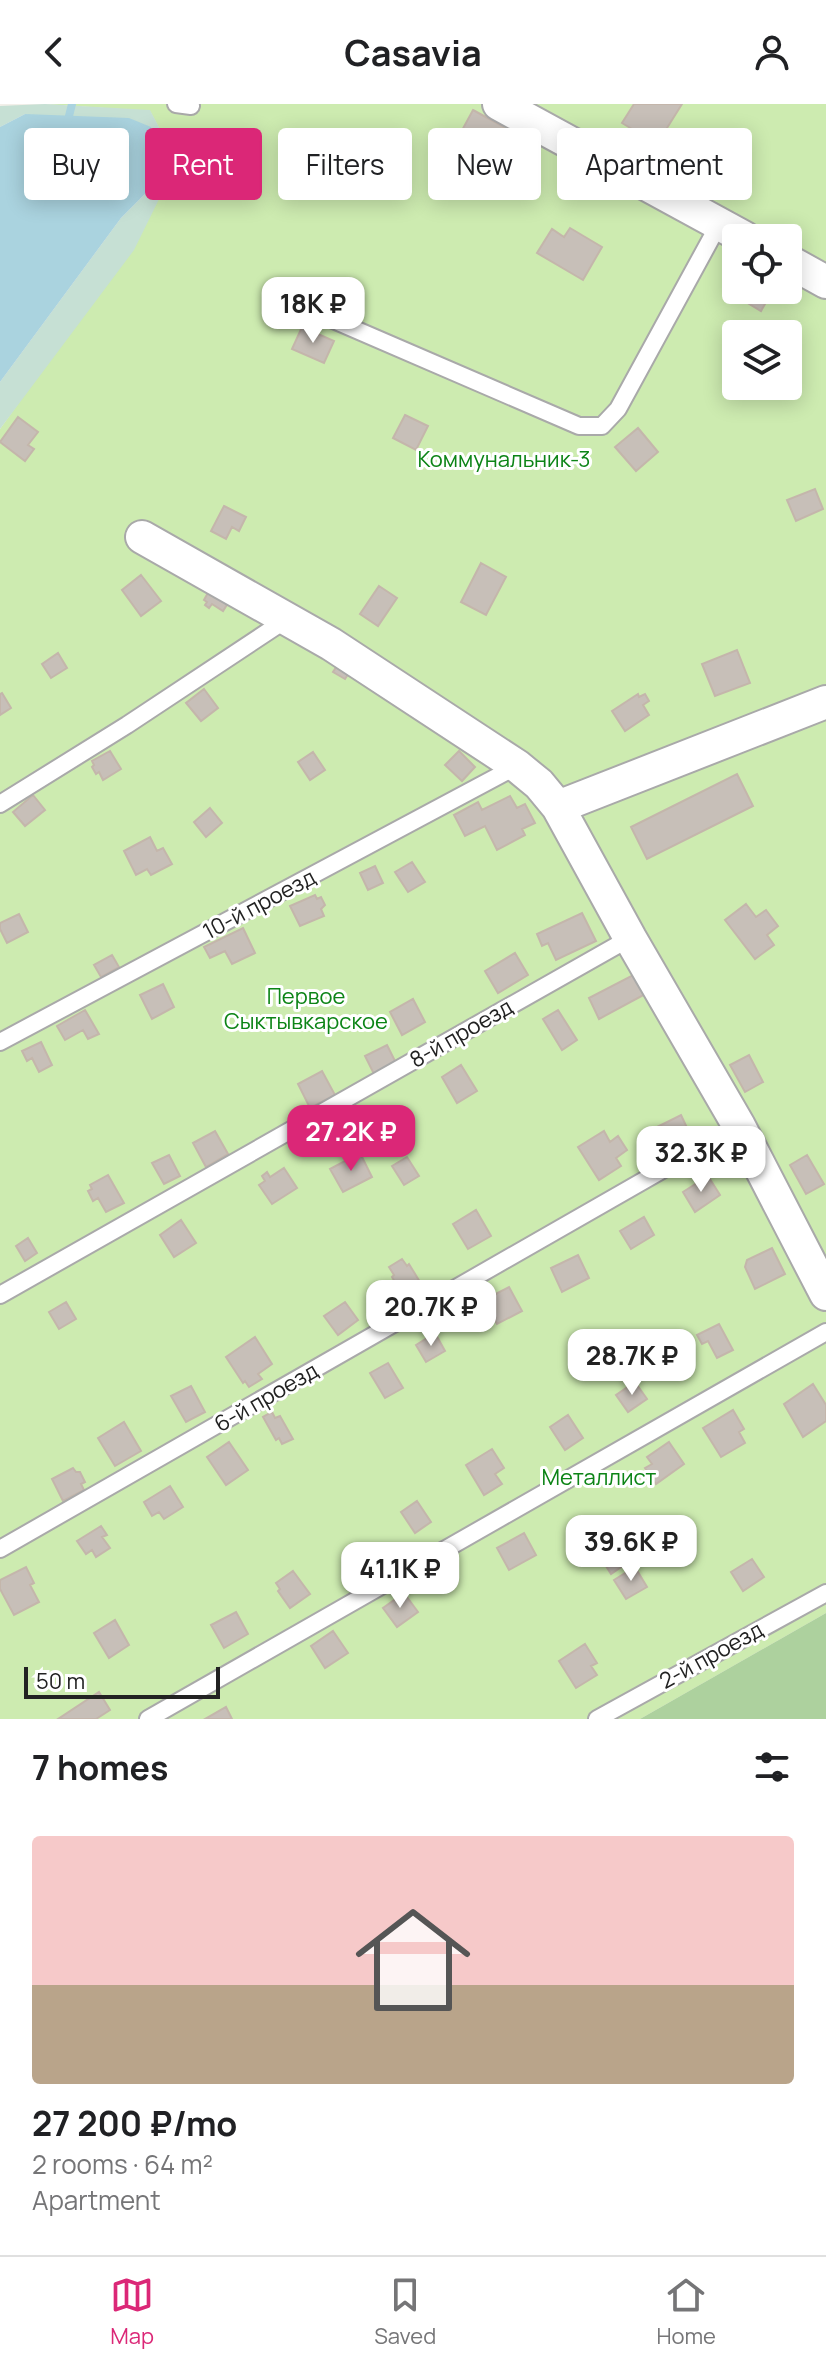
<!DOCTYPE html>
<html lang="en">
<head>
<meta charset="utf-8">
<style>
  :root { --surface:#fff; --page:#f2f2f2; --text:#202124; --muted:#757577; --line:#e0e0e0; --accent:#db2777 }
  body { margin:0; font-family:Manrope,sans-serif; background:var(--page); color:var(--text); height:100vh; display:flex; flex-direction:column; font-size:30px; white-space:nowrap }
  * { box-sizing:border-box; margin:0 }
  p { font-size:26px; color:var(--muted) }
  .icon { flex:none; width:44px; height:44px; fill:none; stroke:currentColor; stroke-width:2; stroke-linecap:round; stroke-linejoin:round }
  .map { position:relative; height:1615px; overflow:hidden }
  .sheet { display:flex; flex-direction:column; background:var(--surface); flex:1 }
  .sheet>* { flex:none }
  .banner { position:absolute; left:24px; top:24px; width:778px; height:72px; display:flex; gap:16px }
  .tools { position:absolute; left:722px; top:120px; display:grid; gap:16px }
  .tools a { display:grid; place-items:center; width:80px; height:80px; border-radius:8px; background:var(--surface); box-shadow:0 4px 20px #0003; font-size:40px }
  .scale { position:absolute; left:24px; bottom:20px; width:196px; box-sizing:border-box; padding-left:8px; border:4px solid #222; border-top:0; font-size:22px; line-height:28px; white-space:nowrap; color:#222; -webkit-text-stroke:6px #fff; paint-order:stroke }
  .price { position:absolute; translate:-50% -68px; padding:0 18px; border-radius:16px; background:#fff; color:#222; font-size:26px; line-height:52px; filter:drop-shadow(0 2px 4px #0008) }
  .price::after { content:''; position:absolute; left:50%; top:48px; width:24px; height:18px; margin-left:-12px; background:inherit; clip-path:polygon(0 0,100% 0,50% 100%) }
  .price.current { background:var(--accent); color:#fff }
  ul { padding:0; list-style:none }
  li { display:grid; align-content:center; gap:16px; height:424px; padding:0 32px }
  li+li { border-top:2px solid var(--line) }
  li span { display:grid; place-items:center; height:248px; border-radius:8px; color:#555 }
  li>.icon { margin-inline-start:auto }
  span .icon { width:144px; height:144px; fill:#fffc; stroke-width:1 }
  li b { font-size:34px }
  h2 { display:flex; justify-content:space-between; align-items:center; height:96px; padding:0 32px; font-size:34px }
  .pill { padding:0 28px; border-radius:8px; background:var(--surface); box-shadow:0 4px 20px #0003; font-size:28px; line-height:72px }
  .pill.current { background:var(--accent); color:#fff }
  header { display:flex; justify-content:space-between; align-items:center; height:104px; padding:0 32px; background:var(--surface); font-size:36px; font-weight:700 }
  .tab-bar { display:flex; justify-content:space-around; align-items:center; height:112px; border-top:2px solid var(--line); background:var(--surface); font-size:22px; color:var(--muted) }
  .tab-bar a { display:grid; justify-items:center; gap:4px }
  .tab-bar .current { color:var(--accent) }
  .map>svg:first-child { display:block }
  .grass { fill:#cdebb0; fill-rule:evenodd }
  .forest { fill:#add19e }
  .wetland { fill:#c6e0d4 }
  .water { fill:#aad3df }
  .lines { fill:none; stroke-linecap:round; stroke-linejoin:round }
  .stream { stroke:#aad3df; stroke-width:8 }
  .building { fill:#c7bfb8; stroke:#c4b6ab; stroke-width:2 }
  .lane-casing { stroke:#a9a9a9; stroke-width:20 }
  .street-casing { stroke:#a9a9a9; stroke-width:36 }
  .lane { stroke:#fff; stroke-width:16 }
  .street { stroke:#fff; stroke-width:32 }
  .labels { text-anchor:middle; stroke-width:6; stroke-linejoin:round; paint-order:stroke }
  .park-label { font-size:22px; fill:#0c8416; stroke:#fff }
  .street-label { font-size:22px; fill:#222; stroke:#fff }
</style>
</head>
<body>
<header><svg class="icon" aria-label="back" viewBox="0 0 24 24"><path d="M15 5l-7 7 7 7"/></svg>Casavia<svg class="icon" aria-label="person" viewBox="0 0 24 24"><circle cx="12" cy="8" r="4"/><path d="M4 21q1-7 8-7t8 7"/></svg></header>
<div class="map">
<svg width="826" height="1615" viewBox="0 0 826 1615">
  <rect width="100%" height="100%" fill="#f2efe9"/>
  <path class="grass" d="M45 0H826V1509L640 1615H0V325L43 265 172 48 150 7ZM736 134H788V186H736ZM736 230H788V282H736Z"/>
  <path class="forest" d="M826 1509V1615H640Z"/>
  <path class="wetland" d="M45 0 150 6 172 48 166 81 134 146 0 325V278L121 114 152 83 25 10 0 23V2Z"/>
  <path class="water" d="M25 10 129 14 151 23 162 56 152 83 121 114 0 278V23Z"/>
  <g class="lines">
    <path class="stream" d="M67 20 72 0"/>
  </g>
  <path class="building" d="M634 0H682L657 40 622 19Z
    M473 6 504 23 479 69 448 52Z
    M570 124 602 143 583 176 537 149 552 125 564 133Z
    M736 180V186H773L761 207 731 189Z
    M302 223 334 237 324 259 292 245Z
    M405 311 428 322 416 346 393 334Z
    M18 313 38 328 28 341 34 345 25 357 0 338Z
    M638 324 658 348 636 367 615 343Z
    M815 385 823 405 796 417 787 396Z
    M224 402 246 413 239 427 232 423 226 435 211 427Z
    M481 459 506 473 486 511 461 498Z
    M141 471 161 497 141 512 122 486Z
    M379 482 397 494 378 522 360 510Z
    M209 487 228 499 223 507 212 500 209 504 205 501 207 498 204 496Z
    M737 546 750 579 715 592 702 560Z
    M58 549 67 564 51 574 42 560Z
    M339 559 350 567 345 575 333 568Z
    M204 585 218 604 201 617 186 599Z
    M2 589 11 604 0 611V590Z
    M638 590 639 593 645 590 649 597 643 601 649 611 625 627 612 607Z
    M110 647 121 665 103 676 99 668 96 670 92 663 94 661 92 657Z
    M459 647 475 663 462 677 445 661Z
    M313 648 325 666 310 676 298 658Z
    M737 670 753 702 647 755 631 723Z
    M33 691 45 706 25 722 13 708Z
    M510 692 517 704 525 700 535 719 522 725 525 731 497 746 485 722 465 732 454 711 478 698 482 706Z
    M210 704 222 719 206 733 194 718Z
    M150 733 157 747 163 744 172 760 151 771 147 765 136 771 124 747Z
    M412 758 425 778 408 788 395 768Z
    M375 762 383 779 368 786 360 769Z
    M315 791 317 795 321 793 325 801 321 805 324 812 300 822 290 802Z
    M746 800 756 813 766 806 778 822 767 831 774 841 755 855 725 816Z
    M582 809 596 837 556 856 548 839 542 842 537 830Z
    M19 810 28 828 7 839 0 825V819Z
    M243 824 255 849 232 860 225 847 210 854 204 843Z
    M515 849 528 871 498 889 485 867Z
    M112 851 119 863 101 873 94 861Z
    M639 868 649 888 599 915 589 894Z
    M163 880 174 903 152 915 140 891Z
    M413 895 425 918 402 931 390 908Z
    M85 906 99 930 88 935 83 926 65 936 57 922Z
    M558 906 577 936 562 946 543 915Z
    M41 938 52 961 39 968 32 954 27 957 22 947Z
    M387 941 396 959 374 970 365 952Z
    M749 951 763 978 745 988 730 961Z
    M461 961 477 987 457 999 442 973Z
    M322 967 335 991 310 1004 298 980Z
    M681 1011 689 1028 666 1040 657 1023Z
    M215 1027 228 1050 206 1063 193 1039Z
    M604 1027 610 1038 618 1032 627 1046 616 1054 621 1062 599 1076 578 1043Z
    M360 1049 372 1073 343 1088 330 1065Z
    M169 1051 180 1072 164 1080 152 1059Z
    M807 1051 824 1080 806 1090 790 1061Z
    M407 1053 419 1072 404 1081 392 1062Z
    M284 1064 297 1084 272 1100 259 1081 265 1077 262 1072 267 1068 270 1073Z
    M108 1071 124 1099 106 1108 98 1094 93 1097 88 1087 92 1085 90 1081Z
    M708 1072 720 1091 695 1108 683 1088Z
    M476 1106 491 1132 468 1145 453 1120Z
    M644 1113 654 1131 631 1145 620 1127Z
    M181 1116 196 1139 174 1153 160 1131Z
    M28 1134 37 1149 25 1157 16 1142Z
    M772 1144 785 1170 755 1185 745 1163 747 1156Z
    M578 1151 589 1174 562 1188 551 1164Z
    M402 1155 407 1162 409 1160 423 1183 404 1194 392 1173 394 1171 389 1163Z
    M509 1183 522 1207 497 1220 484 1196Z
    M66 1198 76 1215 59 1225 49 1208Z
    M345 1198 358 1216 338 1231 324 1212Z
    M719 1220 733 1246 717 1254 708 1237 702 1240 697 1231Z
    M435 1229 445 1247 426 1258 416 1241Z
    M255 1233 272 1260 258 1270 262 1275 249 1283 245 1277 243 1279 226 1253Z
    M388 1259 403 1284 385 1294 370 1269Z
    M635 1278 647 1295 628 1308 616 1291Z
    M813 1280 826 1301V1317L803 1333 784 1300Z
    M191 1282 205 1308 186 1318 171 1292Z
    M733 1306 744 1325 739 1328 745 1339 721 1353 703 1324Z
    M272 1308 275 1314 280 1312 293 1335 282 1340 279 1334 276 1336 263 1313Z
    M568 1311 583 1334 565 1346 550 1323Z
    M124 1318 141 1347 115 1362 98 1334Z
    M229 1338 248 1366 226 1381 207 1353Z
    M669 1338 684 1360 656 1380 645 1364 652 1360 647 1353Z
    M492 1345 504 1364 495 1370 502 1380 484 1391 466 1361Z
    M73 1364 76 1368H80L85 1378 81 1380 84 1386 63 1397 52 1375Z
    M170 1382 183 1403 164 1415 159 1408 152 1412 144 1398Z
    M417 1397 431 1418 415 1429 401 1408Z
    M101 1422 107 1431 102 1433 110 1444 96 1453 92 1446 86 1450 77 1437Z
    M524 1429 536 1451 509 1466 497 1444Z
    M606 1432 610 1437 612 1435 627 1459 611 1470 593 1441Z
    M752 1455 764 1473 743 1487 731 1468Z
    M26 1463 34 1479 30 1481 39 1498 14 1511 0 1485V1476Z
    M635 1463 647 1483 626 1495 614 1476Z
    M293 1467 310 1490 290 1504 278 1487 280 1485 276 1479Z
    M404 1489 418 1508 397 1523 383 1504Z
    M236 1508 248 1530 224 1544 211 1521Z
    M115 1516 129 1541 109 1554 94 1529Z
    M333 1527 348 1549 325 1564 311 1542Z
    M585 1540 597 1559 591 1562 597 1571 576 1584 559 1557Z
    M99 1588 110 1606 96 1615H58Z
    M226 1603 232 1615H205Z"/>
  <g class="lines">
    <g class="lane-casing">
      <path id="lane" d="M176 0 191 2
        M301 202 579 322H602L618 305 719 120
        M0 700 127 621 287 515
        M0 938 517 662
        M0 1191 630 834
        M0 1445 739 1022
        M148 1615 826 1228
        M597 1615 826 1489"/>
    </g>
    <g class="street-casing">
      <path id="street" d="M499 0 745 134
        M788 157 826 178
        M142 433 331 540 517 662 539 680 558 703 630 834 739 1022 826 1190
        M558 703 826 598"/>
    </g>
    <use href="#lane" class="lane"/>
    <use href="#street" class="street"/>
  </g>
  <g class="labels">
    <g class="park-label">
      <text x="504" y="363">Коммунальник-3</text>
      <text x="306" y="900">Первое<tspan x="306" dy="25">Сыктывкарское</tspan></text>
      <text x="599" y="1381">Металлист</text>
    </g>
    <g class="street-label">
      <text transform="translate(259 800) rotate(-28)" y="8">10-й проезд</text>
      <text transform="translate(461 929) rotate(-30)" y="8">8-й проезд</text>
      <text transform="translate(266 1293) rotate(-30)" y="8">6-й проезд</text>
      <text transform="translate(711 1551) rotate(-29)" y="8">2-й проезд</text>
    </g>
  </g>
</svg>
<div class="tools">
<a><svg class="icon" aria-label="locate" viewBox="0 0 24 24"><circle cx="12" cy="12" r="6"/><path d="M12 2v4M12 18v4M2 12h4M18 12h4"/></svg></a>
<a><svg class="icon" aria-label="layers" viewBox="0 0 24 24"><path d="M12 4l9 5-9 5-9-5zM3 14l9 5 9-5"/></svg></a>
</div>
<div class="scale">50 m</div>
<b class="price" style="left:313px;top:241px">18K ₽</b>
<b class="price current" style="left:351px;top:1069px">27.2K ₽</b>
<b class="price" style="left:701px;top:1090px">32.3K ₽</b>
<b class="price" style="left:431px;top:1244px">20.7K ₽</b>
<b class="price" style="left:632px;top:1293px">28.7K ₽</b>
<b class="price" style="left:631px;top:1479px">39.6K ₽</b>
<b class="price" style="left:400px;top:1506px">41.1K ₽</b>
<div class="banner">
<a class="pill">Buy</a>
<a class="pill current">Rent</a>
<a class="pill">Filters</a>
<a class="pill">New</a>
<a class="pill">Apartment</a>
</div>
</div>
<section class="sheet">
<h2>7 homes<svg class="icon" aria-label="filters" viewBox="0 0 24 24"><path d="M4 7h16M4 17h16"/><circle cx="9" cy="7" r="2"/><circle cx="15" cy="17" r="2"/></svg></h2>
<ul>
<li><span style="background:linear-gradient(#f6c9c9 60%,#b9a48a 0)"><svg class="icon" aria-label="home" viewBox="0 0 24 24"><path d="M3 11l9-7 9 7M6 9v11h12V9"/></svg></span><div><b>27 200 ₽/mo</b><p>2 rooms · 64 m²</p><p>Apartment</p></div></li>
</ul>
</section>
<nav class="tab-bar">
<a class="current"><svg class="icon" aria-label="map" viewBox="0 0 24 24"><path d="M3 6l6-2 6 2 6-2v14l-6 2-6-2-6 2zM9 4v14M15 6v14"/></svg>Map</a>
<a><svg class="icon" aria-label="saved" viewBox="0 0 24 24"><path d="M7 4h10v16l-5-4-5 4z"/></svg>Saved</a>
<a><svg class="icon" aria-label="home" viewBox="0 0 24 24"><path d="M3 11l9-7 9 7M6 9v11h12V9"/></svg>Home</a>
</nav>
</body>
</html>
